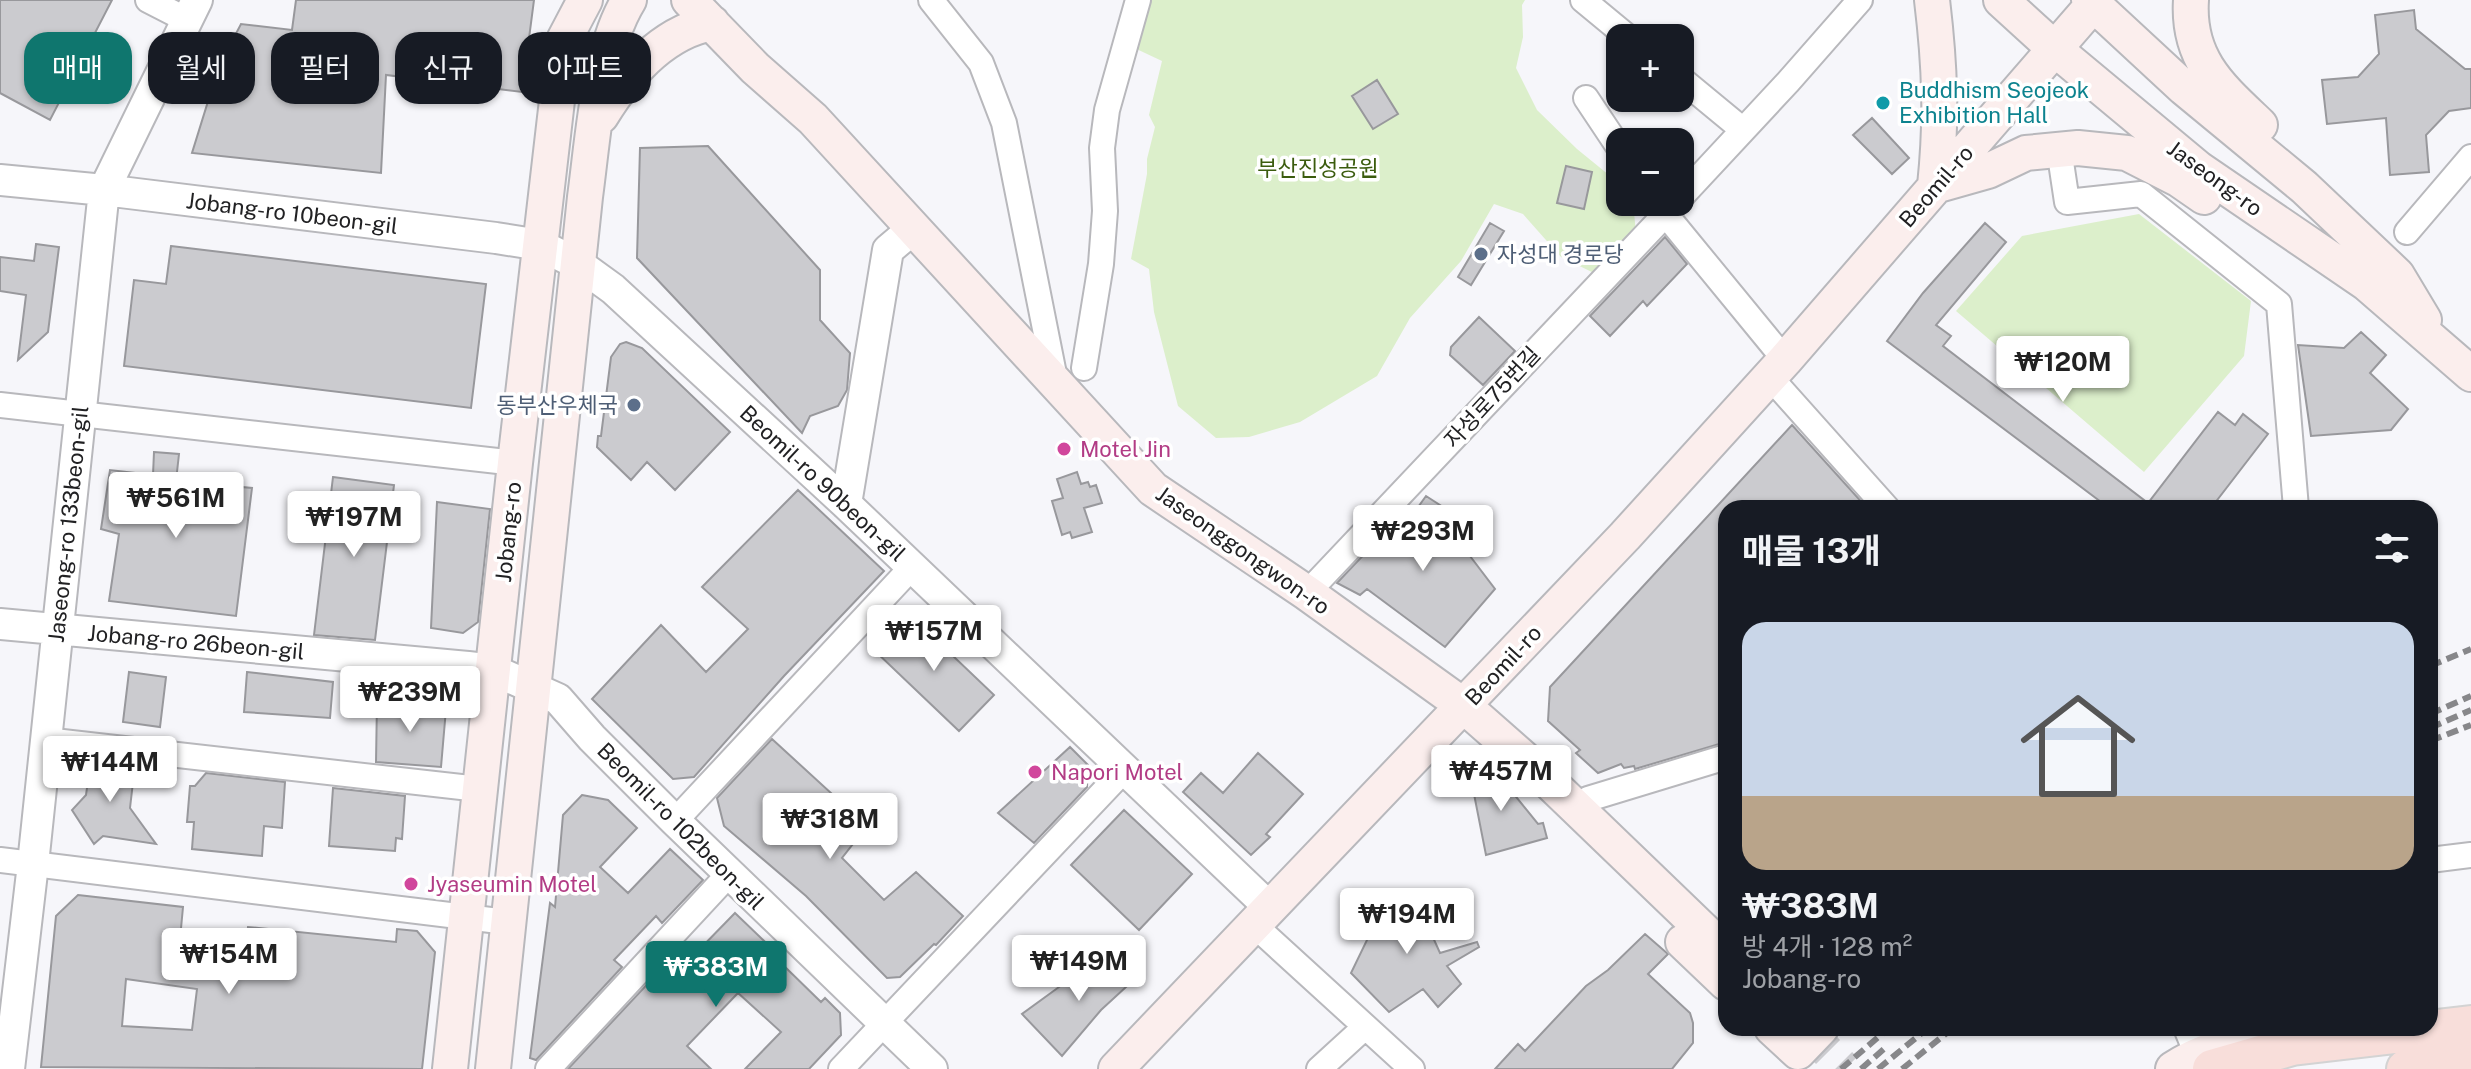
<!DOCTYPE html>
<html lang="ko">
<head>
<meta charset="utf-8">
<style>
  :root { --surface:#171b24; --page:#20242c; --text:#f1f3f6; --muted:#9ea1a6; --accent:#0f766e }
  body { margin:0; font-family:"Public Sans","Noto Sans KR",sans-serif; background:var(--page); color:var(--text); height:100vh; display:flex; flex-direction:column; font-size:30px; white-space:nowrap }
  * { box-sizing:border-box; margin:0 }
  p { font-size:26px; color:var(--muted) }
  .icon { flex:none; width:44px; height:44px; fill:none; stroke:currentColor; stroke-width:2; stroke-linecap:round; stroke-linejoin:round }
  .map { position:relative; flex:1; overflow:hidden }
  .details { position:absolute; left:1718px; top:500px; width:720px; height:536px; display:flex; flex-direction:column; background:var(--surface); border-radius:24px; box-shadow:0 2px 6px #0004 }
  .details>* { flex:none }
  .top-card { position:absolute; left:24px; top:32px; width:760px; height:72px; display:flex; gap:16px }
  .controls { position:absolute; left:1606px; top:24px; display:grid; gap:16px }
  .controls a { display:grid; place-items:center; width:88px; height:88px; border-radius:16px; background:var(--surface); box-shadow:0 2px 6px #0004; font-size:40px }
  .price { position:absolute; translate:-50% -68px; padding:0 18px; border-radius:8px; background:#fff; color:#222; font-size:26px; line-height:52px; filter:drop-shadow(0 2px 4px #0008) }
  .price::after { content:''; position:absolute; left:50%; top:48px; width:24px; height:18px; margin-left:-12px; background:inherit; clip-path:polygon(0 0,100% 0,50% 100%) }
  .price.current { background:var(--accent); color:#fff }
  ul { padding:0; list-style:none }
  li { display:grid; align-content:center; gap:16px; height:424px; padding:0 24px }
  li span { display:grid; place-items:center; height:248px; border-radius:24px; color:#555 }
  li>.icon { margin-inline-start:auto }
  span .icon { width:144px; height:144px; fill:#fffc; stroke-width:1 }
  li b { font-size:34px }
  h2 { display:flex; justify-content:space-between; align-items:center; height:96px; padding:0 24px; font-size:34px }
  .tag { padding:0 28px; border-radius:24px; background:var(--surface); box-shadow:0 2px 6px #0004; font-size:28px; line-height:72px }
  .tag.current { background:var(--accent); color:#fff }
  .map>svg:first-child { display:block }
  .green { fill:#dcefcb }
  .building { fill:#cbcbcf; stroke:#98989c; stroke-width:2; fill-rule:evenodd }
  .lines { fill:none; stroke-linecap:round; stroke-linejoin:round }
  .secondary-tunnel { stroke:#cbcbcf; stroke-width:34; stroke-dasharray:34 17; stroke-linecap:butt }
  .minor-casing { stroke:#b8b8bc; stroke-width:28 }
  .tertiary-casing { stroke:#b8b8bc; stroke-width:34 }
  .secondary-casing { stroke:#b8b8bc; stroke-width:38 }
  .primary-casing { stroke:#d3d3d3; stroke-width:42 }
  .minor { stroke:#fff; stroke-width:24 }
  .tertiary { stroke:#fff; stroke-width:30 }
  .secondary { stroke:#fbeeed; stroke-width:34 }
  .primary { stroke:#f8deda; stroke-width:38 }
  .rail { stroke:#87878a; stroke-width:6; stroke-dasharray:12 6; stroke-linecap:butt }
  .culture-dot { fill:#0f9aa8; stroke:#fff; stroke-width:3 }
  .service-dot { fill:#5c6f8a; stroke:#fff; stroke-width:3 }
  .hotel-dot { fill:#d1479c; stroke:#fff; stroke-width:3 }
  .labels { text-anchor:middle; stroke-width:7; stroke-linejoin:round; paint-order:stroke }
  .culture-label { font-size:22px; fill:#0d838f; stroke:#fff; text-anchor:start }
  .park-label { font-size:22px; fill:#3b5c0e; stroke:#fff }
  .street-label { font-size:22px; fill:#212123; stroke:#fff }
  .service-label { font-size:22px; fill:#4e5e75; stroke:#fff; text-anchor:start }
  .hotel-label { font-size:22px; fill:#b23c85; stroke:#fff; text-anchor:start }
</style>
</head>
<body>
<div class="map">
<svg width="2471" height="1069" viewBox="0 0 2471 1069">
  <rect width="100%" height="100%" fill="#f6f6fa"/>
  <path class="green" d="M1143 0H1525L1522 5 1523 37 1516 68 1537 110 1577 149 1620 184V202H1633L1636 233 1596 274 1561 257 1523 214 1494 204 1461 261 1410 318 1377 376 1300 422 1249 437 1216 438 1178 406 1154 312 1149 269 1131 259 1147 174V159L1155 127 1149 115 1162 61 1128 45Z
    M2139 214 2251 301 2244 356 2144 472 1956 311 2022 236Z"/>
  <path class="building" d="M0 0H112L50 120 0 93Z
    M296 0H534L522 92 386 75 381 173 192 153 219 66 241 24 292 30Z
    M2414 10 2416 29 2465 69H2471V108L2449 111 2426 135 2429 172 2390 175 2386 118 2327 124 2322 80 2358 77 2379 54 2375 15Z
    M1377 80 1398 114 1373 129 1352 96Z
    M1872 118 1909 158 1892 174 1853 135Z
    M708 146 820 270V320L850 353 847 390 838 406 810 416 802 433 637 258 640 148Z
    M1566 166 1592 172 1584 209 1557 203Z
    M1490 223 1504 231 1471 285 1458 277Z
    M1985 223 2006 242 1936 325 1951 336 1943 346 2148 503 2218 412 2235 425 2243 414 2268 434 2211 508H2109L1887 341 1923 293Z
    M1665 237 1687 264 1647 306 1643 301 1610 336 1590 316Z
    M36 244 59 247 48 332 18 360 26 295 0 291V257L34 261Z
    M171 246 486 284 471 408 124 366 134 280 166 284Z
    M1479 317 1515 351 1483 385 1450 355 1451 347Z
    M2361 332 2386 355 2370 373 2408 409 2391 430 2311 436 2298 345 2344 348Z
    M626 342 642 348 730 432 675 490 647 462 631 480 597 447 598 436H601L611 357 620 344Z
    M1792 425 1867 508H1726V742L1635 769 1634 766 1624 768 1621 764 1598 773 1576 753 1580 750 1548 721 1550 687Z
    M154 452 179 454 176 481 252 488 236 616 109 601 119 534 101 529 110 470 153 475Z
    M1077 472 1081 484 1088 482 1090 487 1096 485 1102 503 1084 508 1092 532 1072 538 1070 532 1062 535 1052 501 1063 498 1057 479Z
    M333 477 394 485 375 640 314 635Z
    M798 490 884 571 784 676 694 777 673 779 592 699 661 625 706 672 748 629 702 587Z
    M1426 496 1460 518 1451 531 1495 589 1445 647 1367 589 1360 595 1337 583 1405 511 1411 517Z
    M437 502 490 509 478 622 463 633 431 628Z
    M909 614 994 695 959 731 875 651Z
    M129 672 166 677 160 727 123 722Z
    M247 672 333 682 330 718 244 712Z
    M377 701 446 709 441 767 376 762Z
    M772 739 867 826 842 858 884 900 916 872 963 916 936 945 934 944 900 977 887 978 806 896 724 826 717 798Z
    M1070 747 1088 765 1087 787 1034 843 998 813Z
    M1258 753 1303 794 1266 834 1270 837 1251 855 1183 792 1201 773 1223 793Z
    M91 760 135 765 130 808 156 844 103 836 94 844 72 810 86 795Z
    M1472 767 1496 772 1538 824 1543 823 1547 838 1486 855 1474 794 1459 779Z
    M206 773 285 782 282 828 264 826 262 856 192 849 194 822H187L190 786H195Z
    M333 788 405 796 402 839 396 838 395 851 329 846Z
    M582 795 608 800 637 828 600 867 628 893 670 849 703 880 662 923 656 916 614 960 622 967 536 1060 530 1058 550 903 555 907 563 815Z
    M1124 810 1192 874 1139 930 1071 865Z
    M1429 892 1440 914 1426 922 1440 953 1477 942 1479 947 1447 966 1461 984 1438 1007 1423 989 1389 1012 1351 973 1381 911Z
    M78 895 183 907 180 939 246 946 248 927 396 942 397 929 417 931 435 952 422 1069 41 1067 56 916ZM126 979 197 989 192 1030 122 1026Z
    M735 913 785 961 782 964 821 1002 825 998 840 1013 841 1035 809 1069H745L781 1032 738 993 687 1046 711 1069H568L684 945 694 955Z
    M1645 934 1668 954 1648 974 1690 1013 1693 1023V1043L1672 1069H1495L1518 1044 1525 1051 1586 986 1608 970Z
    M1120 956 1138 976 1101 1010 1062 1056 1022 1014 1070 979Z"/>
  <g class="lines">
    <path class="secondary-tunnel" d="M1804 1028 1845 1069"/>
    <g class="minor-casing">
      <path id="minor" d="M148 0 187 20
        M931 0 981 63 1004 123 1055 379
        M1583 0 1629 38
        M1680 78 1743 130
        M1586 98 1620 149
        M2059 149 2067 202 2141 194 2279 304 2296 508
        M1680 198 1788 82 1860 0
        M1657 204 1785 360
        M2407 232 2471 157
        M1084 368 1101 264 1105 211 1102 148 1107 110 1138 0
        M1770 377 1887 508
        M0 405 515 463
        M1307 593 1677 202
        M45 740 479 789
        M1588 799 1726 757
        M675 821 912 567
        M0 860 507 922
        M2430 860 2471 855
        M1253 924 1412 1069
        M2186 1028 2203 1069
        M548 1069 729 874
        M841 1069 1125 769
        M1319 1069 1365 1027"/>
    </g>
    <g class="tertiary-casing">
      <path id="tertiary" d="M0 180 104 190 496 238 540 245 580 265 613 289 846 504 1269 907
        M846 504 888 250 914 228
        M0 624 468 667 493 670 558 699 592 738 675 821 932 1069
        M9 1069 33 864 104 190 197 0"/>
    </g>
    <g class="secondary-casing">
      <path id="secondary" d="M689 0 755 68 813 119 1153 489 1307 593 1464 706 1539 772 1726 952
        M1932 0C1940 66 1942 120 1935 186
        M2001 0 2056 50 2199 169 2366 283 2471 374
        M2089 0 2184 88 2304 187 2397 275 2424 320
        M2191 0C2187 60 2221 88 2260 125
        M601 116C626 75 663 32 712 23
        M1935 186 1988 171 2026 153 2078 148 2127 153 2178 179 2204 197
        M1683 942 1726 983
        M1772 1028 1798 1052 1821 1028
        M450 1069 515 463 564 40 585 0
        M493 1069 585 197C593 139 598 50 629 0
        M1116 1069 1625 536 1785 360 2097 0
        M2173 1069C2196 1054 2220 1044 2248 1045"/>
    </g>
    <g class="primary-casing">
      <path id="primary" d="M2212 1069 2292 1046 2471 1025
        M2406 1069 2471 1062"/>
    </g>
    <use href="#minor" class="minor"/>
    <use href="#tertiary" class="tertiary"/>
    <use href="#secondary" class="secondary"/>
    <use href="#primary" class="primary"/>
    <path class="rail" d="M2430 666 2471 649
      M2430 714 2471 696
      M2430 728 2471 710
      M2430 741 2471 725
      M1841 1069 1889 1028
      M1861 1069 1885 1048
      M1878 1069 1928 1028
      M1902 1069 1953 1028"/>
  </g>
  <circle class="culture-dot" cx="1883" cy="103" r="8"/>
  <g class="service-dot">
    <circle cx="1481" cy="254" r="8"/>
    <circle cx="634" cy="405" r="8"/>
  </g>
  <g class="hotel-dot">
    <circle cx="1064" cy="449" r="8"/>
    <circle cx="1035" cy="772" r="8"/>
    <circle cx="411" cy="884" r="8"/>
  </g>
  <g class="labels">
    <g class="culture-label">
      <text x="1899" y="98">Buddhism Seojeok<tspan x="1899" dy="25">Exhibition Hall</tspan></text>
    </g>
    <g class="park-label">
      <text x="1318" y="176">부산진성공원</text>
    </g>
    <g class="street-label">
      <text transform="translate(2215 178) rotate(36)" y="8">Jaseong-ro</text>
      <text transform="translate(1936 186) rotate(-49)" y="8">Beomil-ro</text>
      <text transform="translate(292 213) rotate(7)" y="8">Jobang-ro 10beon-gil</text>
      <text transform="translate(1492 397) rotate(-47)" y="8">자성로75번길</text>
      <text transform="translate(823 483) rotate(43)" y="8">Beomil-ro 90beon-gil</text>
      <text transform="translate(68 524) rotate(-84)" y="8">Jaseong-ro 133beon-gil</text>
      <text transform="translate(508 532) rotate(-84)" y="8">Jobang-ro</text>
      <text transform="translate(1243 550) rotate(35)" y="8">Jaseonggongwon-ro</text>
      <text transform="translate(196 642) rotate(5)" y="8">Jobang-ro 26beon-gil</text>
      <text transform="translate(1503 665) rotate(-47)" y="8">Beomil-ro</text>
      <text transform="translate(681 826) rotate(45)" y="8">Beomil-ro 102beon-gil</text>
    </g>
    <g class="service-label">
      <text x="1497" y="262">자성대 경로당</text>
      <text x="618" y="413" text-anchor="end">동부산우체국</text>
    </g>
    <g class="hotel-label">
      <text x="1080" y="457">Motel Jin</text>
      <text x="1051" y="780">Napori Motel</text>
      <text x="427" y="892">Jyaseumin Motel</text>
    </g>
  </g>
</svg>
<div class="controls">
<a>+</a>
<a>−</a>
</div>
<b class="price" style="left:2063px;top:404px">₩120M</b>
<b class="price" style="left:176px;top:540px">₩561M</b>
<b class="price" style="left:354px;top:559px">₩197M</b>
<b class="price" style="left:1423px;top:573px">₩293M</b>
<b class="price" style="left:934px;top:673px">₩157M</b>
<b class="price" style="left:410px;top:734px">₩239M</b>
<b class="price" style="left:110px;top:804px">₩144M</b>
<b class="price" style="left:1501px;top:813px">₩457M</b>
<b class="price" style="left:830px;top:861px">₩318M</b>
<b class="price" style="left:1407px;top:956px">₩194M</b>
<b class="price" style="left:229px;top:996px">₩154M</b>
<b class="price" style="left:1079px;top:1003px">₩149M</b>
<b class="price current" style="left:716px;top:1009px">₩383M</b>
<div class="top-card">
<a class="tag current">매매</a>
<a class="tag">월세</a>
<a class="tag">필터</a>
<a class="tag">신규</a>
<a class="tag">아파트</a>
</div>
<section class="details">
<h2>매물 13개<svg class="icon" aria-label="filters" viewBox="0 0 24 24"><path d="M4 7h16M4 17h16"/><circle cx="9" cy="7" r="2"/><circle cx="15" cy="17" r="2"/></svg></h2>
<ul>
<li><span style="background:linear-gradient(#c9d6e8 70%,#b9a48a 0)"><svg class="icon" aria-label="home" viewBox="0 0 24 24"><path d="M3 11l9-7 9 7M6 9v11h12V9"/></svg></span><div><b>₩383M</b><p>방 4개 · 128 m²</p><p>Jobang-ro</p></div></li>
</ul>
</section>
</div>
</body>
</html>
